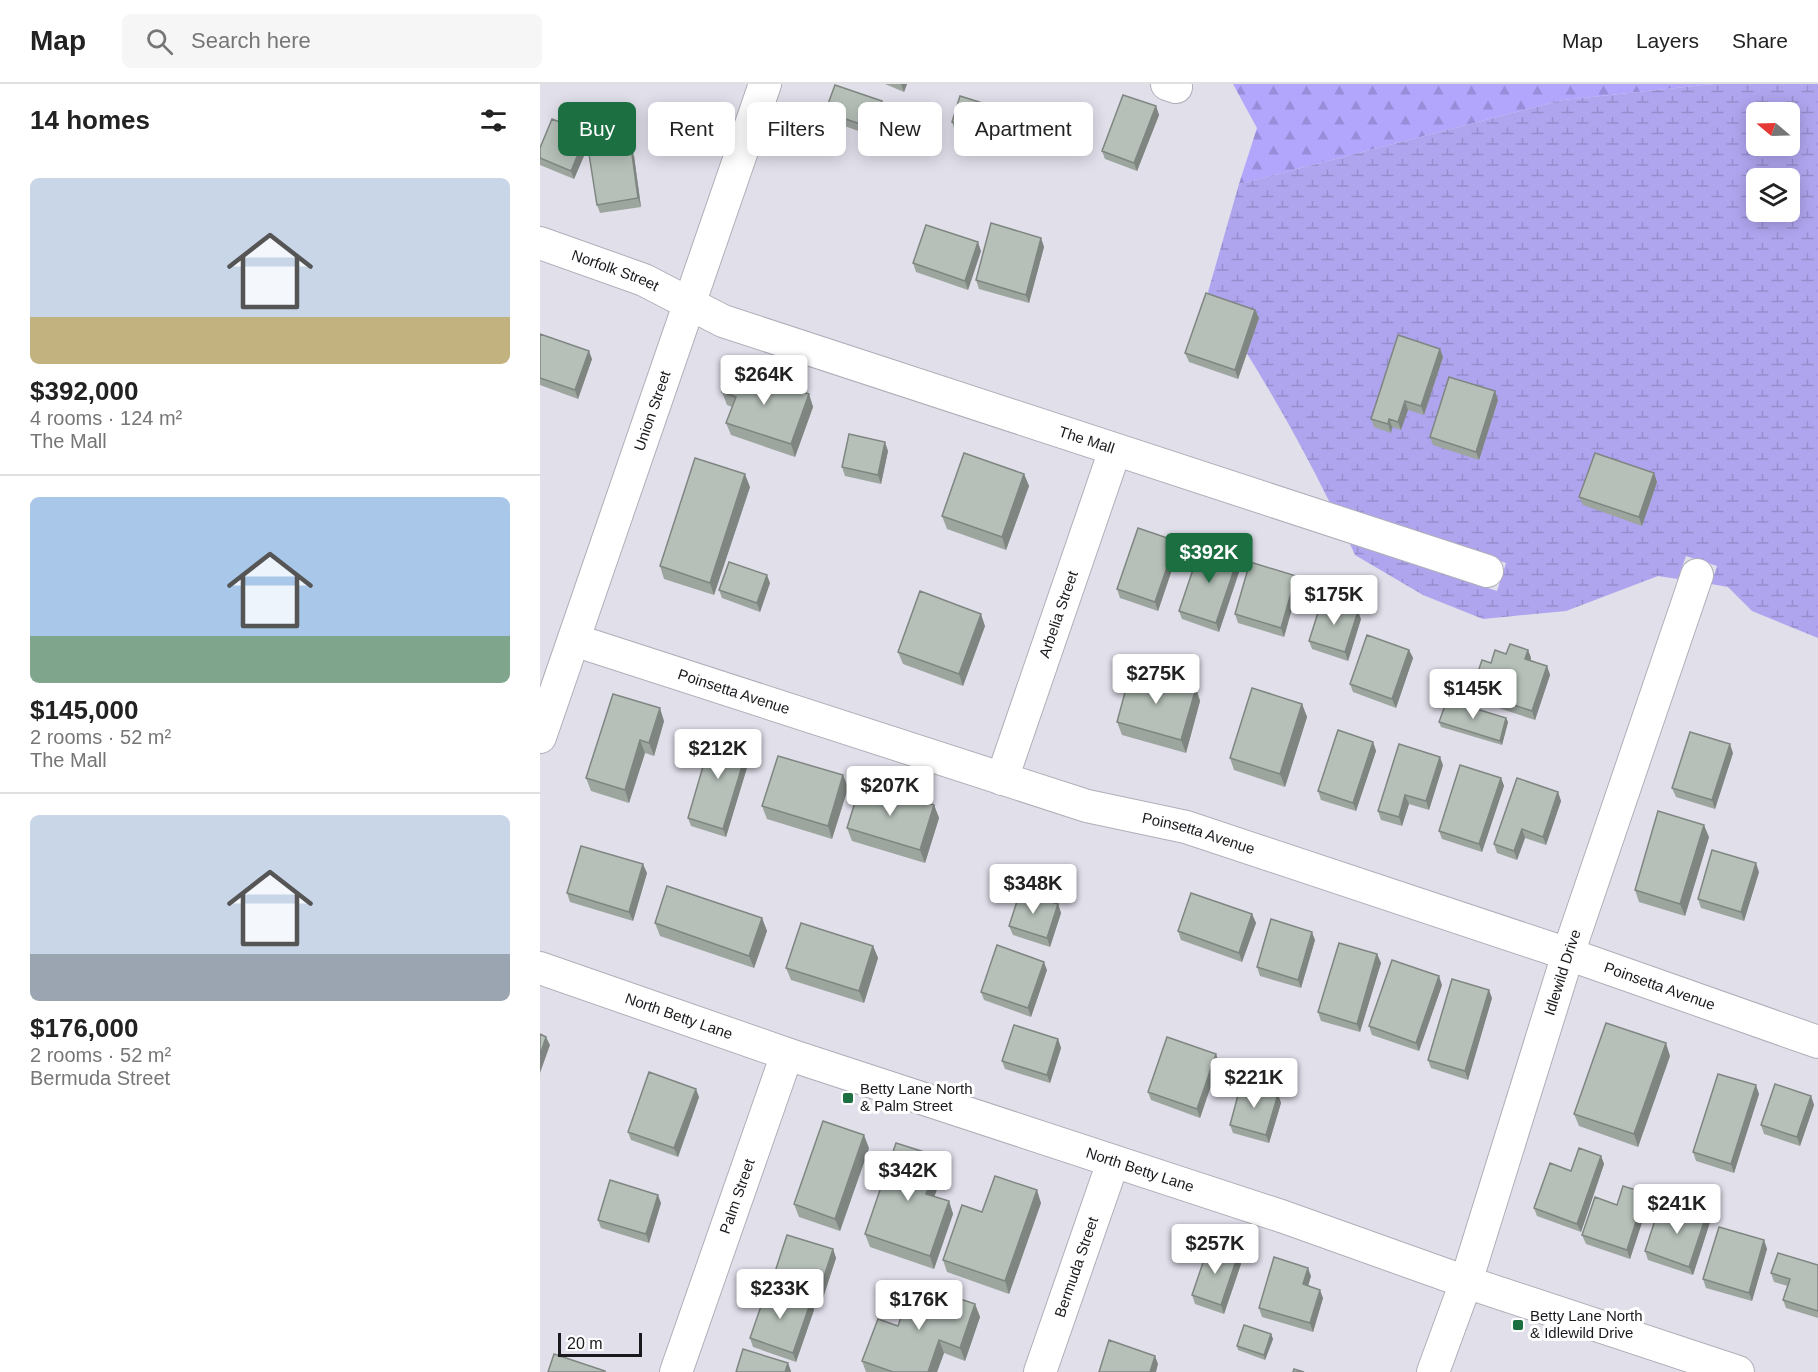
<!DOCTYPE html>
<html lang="en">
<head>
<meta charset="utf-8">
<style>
  :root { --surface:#fff; --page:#f6f6f6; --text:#222; --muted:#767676; --line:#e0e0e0; --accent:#1c6f41 }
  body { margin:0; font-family:Arial,sans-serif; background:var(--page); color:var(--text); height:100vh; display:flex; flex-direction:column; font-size:22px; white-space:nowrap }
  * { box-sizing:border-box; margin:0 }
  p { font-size:20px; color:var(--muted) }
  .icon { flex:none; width:33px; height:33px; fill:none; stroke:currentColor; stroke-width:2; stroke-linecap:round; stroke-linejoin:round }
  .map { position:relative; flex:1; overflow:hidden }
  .panel { display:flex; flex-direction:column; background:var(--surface); width:540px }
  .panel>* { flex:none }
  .banner { position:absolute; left:18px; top:18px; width:570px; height:54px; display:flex; gap:12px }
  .needle { width:39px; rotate:289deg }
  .controls { position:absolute; left:1206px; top:18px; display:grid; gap:12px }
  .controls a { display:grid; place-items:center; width:54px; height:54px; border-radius:9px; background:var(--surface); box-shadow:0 3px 15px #0003; font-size:30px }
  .scale { position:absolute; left:18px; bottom:15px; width:84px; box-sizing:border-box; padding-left:6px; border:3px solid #1a1a1e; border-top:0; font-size:16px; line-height:21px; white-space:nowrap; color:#1a1a1e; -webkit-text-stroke:4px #fff; paint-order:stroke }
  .price { position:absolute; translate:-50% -51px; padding:0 14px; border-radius:6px; background:#fff; color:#222; font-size:20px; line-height:39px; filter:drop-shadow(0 2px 3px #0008) }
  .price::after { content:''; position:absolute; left:50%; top:36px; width:18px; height:14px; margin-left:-9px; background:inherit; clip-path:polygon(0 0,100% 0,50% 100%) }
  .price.current { background:var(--accent); color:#fff }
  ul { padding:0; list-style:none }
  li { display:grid; align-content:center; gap:12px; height:318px; padding:0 30px }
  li+li { border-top:2px solid var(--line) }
  li span { display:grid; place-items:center; height:186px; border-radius:9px; color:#555 }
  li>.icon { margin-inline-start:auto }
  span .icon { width:108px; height:108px; fill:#fffc; stroke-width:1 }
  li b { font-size:26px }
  h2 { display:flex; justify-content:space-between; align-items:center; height:72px; padding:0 30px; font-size:26px }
  .chip { padding:0 21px; border-radius:9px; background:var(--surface); box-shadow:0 3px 15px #0003; font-size:21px; line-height:54px }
  .chip.current { background:var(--accent); color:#fff }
  header { display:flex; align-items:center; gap:36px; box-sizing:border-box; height:84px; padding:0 30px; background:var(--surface); border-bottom:2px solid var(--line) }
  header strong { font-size:28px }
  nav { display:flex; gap:33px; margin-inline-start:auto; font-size:21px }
  .search { width:420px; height:54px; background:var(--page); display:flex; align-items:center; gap:15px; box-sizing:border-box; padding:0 21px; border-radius:9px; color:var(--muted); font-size:22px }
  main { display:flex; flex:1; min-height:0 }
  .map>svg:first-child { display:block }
  .forest { fill:url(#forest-firs) }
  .wetland { fill:url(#wetland-marsh); fill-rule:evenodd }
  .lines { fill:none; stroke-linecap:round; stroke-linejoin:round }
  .minor-casing { stroke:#afafb9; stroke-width:34 }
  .minor { stroke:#fff; stroke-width:32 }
  .wall { fill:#9da59f }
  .shaded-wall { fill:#7f8682 }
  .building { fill:#b6c0b9; stroke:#7f8682; stroke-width:1.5 }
  .poi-dot { fill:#1c6f41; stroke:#fff; stroke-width:2 }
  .labels { text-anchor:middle; stroke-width:6; stroke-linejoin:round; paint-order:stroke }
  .street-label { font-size:15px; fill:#1a1a1e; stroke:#fff }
  .poi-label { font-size:15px; fill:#1a1a1e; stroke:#fff; text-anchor:start }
</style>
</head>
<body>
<header>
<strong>Map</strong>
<div class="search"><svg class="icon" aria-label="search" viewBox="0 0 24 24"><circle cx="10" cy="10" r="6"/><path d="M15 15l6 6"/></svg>Search here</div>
<nav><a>Map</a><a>Layers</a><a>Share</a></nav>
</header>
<main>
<section class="panel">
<h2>14 homes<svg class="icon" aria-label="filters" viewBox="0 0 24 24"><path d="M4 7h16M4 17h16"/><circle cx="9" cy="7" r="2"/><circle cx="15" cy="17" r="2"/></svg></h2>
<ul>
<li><span style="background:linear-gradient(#c9d6e8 75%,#c2b280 0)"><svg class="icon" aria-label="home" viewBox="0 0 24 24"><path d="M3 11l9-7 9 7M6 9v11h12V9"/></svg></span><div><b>$392,000</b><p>4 rooms · 124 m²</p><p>The Mall</p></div></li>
<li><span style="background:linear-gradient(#a9c7e8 75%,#7fa58c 0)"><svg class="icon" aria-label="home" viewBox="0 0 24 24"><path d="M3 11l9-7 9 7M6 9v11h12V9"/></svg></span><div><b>$145,000</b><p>2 rooms · 52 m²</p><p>The Mall</p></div></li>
<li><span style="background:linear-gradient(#c9d6e8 75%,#9aa5b1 0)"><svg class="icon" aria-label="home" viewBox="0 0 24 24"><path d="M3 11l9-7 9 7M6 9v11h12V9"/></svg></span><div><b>$176,000</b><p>2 rooms · 52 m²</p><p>Bermuda Street</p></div></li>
</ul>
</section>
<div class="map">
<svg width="1278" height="1288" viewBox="0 0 1278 1288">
  <defs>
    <pattern id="forest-firs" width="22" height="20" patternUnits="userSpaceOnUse" patternTransform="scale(1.5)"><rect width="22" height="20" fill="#b1a5fc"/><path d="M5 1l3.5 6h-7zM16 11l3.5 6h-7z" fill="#988dd8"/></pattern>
    <pattern id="wetland-marsh" width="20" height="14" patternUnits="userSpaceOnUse" patternTransform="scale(1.5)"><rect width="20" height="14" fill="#afa5ef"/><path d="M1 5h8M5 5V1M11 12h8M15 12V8" fill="none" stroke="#968dcc"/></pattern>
  </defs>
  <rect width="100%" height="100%" fill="#e0dfea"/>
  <path class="forest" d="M693 0H1173L1023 16 699 100 717 44Z"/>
  <path class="wetland" d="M1173 0H1278V554L1212 527 1188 503 1171 500 1177 482 1146 472 1138 495 1118 492 1026 527 943 535 883 511 815 471 809 458 957 507 966 479 791 421C755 347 713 277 668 208L699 100 1023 16ZM1216 28H1250V62H1216ZM1216 94H1250V128H1216Z"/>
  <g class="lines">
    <g class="minor-casing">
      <g id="minor">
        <path d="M627 0 636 3"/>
        <path id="s1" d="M0 159 104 196 183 237 947 487"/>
        <path id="s2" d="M34 556 547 722 646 743 1028 870 1278 958"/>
        <path id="s3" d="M0 653 225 0"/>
        <path id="s4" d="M462 695 575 366"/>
        <path id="s5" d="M0 884 247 970 744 1133 926 1198 1198 1288"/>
        <path id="s6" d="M136 1288 247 970"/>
        <path id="s7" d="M500 1288 573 1078"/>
        <path id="s8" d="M893 1288 926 1198 1028 870 1157 491"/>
      </g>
    </g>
    <use href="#minor" class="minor"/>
  </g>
  <path class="wall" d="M345 0H367L364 8Z
    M342 17 345 26 335 53 288 36 285 28Z
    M616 22 619 31 597 87 565 75 562 67Z
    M465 26 468 35 459 62 415 47 412 38Z
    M47 49 50 58 34 95 0 81V64Z
    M94 72 101 123 60 129 57 121Z
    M501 154 504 163 489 219 439 205 436 196Z
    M441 167 428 206 376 188 373 179Z
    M715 226 719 234 698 295 649 278 645 269Z
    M0 250 52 275 38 315 0 301Z
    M900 265 903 273 884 331 868 326 861 346 852 343 851 349 834 343 831 335Z
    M182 308 269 310 273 323 255 373 191 351 186 339 192 323 187 321Z
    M958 316 939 376 893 361 890 353Z
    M348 367 341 400 305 392 302 383Z
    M1114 389 1117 398 1102 442 1043 421 1039 413Z
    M484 390 489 402 466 466 407 445 402 432Z
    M210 403 174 511 124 495 120 482Z
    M636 457 639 465 618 527 580 514 577 505Z
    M701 482 679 548 642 535 639 527Z
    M756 492 759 500 744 553 698 539 695 530Z
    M230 499 220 528 182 514 179 506Z
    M821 535 808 577 772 565 769 557Z
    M445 542 423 602 363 580 358 568Z
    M869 566 873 574 856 624 813 608 810 600Z
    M988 566 991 574V576L1007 582 1010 591 995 636 943 619 940 610 944 598 941 597 938 588 966 570Z
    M656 604 660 617 646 669 582 651 577 638Z
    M762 620 767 633 745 703 694 686 690 674Z
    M966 634 968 638 962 661 901 643 899 638Z
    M124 637 114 672 105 669 89 719 51 707 46 694Z
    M833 658 836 667 816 727 781 716 778 707Z
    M212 667 186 753 151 742 148 734Z
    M1193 669 1175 725 1136 713 1132 704Z
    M903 681 889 726 869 720 862 742 841 736 838 727Z
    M303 691 308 704 292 755 227 735 222 722Z
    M961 694 964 702 942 768 902 755 899 747Z
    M1018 708 1021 717 1006 761 985 754 977 776 957 769 954 760Z
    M394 721 399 734 385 779 312 757 307 744Z
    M1169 753 1145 832 1099 818 1095 806Z
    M1219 788 1204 837 1161 824 1158 815Z
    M107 789 93 837 30 818 27 809Z
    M518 820 521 829 510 863 473 851 469 842Z
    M712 830 716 839 702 878 641 856 638 847Z
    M222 834 227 847 214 884 120 852 115 839Z
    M775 856 761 904 720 892 717 883Z
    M333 862 338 874 324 919 251 896 246 884Z
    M837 870 841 879 820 948 781 937 778 928Z
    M507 886 491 933 444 916 441 908Z
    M902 901 879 967 832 951 829 942Z
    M952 914 928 996 891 984 888 976Z
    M518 955 521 964 510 999 465 985 462 977Z
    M1130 972 1098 1063 1039 1042 1034 1030Z
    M679 978 660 1034 611 1016 608 1008Z
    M738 1010 741 1019 729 1059 693 1049 690 1041Z
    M1219 1010 1194 1089 1156 1077 1153 1068Z
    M1271 1012 1274 1021 1260 1062 1224 1050 1221 1041Z
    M159 1013 138 1073 91 1056 88 1048Z
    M329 1064 300 1147 259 1133 254 1120Z
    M1061 1072 1064 1080 1041 1148 997 1132 994 1124 1031 1087Z
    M400 1073 404 1086 394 1112 409 1117 413 1130 394 1185 330 1163 325 1150Z
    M1109 1117 1090 1175 1046 1160 1042 1151Z
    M121 1119 109 1159 61 1144 58 1136Z
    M501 1119 469 1210 407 1188 403 1176 442 1128Z
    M1171 1135 1153 1191 1108 1176 1105 1167 1139 1137Z
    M1224 1156 1227 1165 1212 1217 1166 1204 1163 1195Z
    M293 1165 296 1174 282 1217 237 1202 233 1194Z
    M698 1171 701 1180 684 1230 655 1220 652 1211Z
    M1278 1181V1234L1246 1224 1243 1216 1248 1202 1234 1198 1231 1189Z
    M771 1192 768 1202 783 1214 773 1248 722 1233 719 1224Z
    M271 1217 274 1226 256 1278 213 1263 210 1254Z
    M435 1220 440 1233 425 1277 404 1269 397 1288H326L322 1277 358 1242Z
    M731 1250 733 1255 725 1276 698 1266 697 1262Z"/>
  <path class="shaded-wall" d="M361 0H367L364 8Z
    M342 17 345 26 335 53 332 44Z
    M616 22 619 31 597 87 594 79Z
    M465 26 468 35 459 62 456 53Z
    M47 49 50 58 34 95 31 87Z
    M91 63 94 72 101 123 98 114Z
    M501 154 504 163 489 219 486 211Z
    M438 158 441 167 428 206 425 197Z
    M715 226 719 234 698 295 695 286Z
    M900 265 903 273 884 331 881 322Z
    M49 267 52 275 38 315 35 306Z
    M955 307 958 316 939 376 936 368Z
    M269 310 273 323 255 373 251 360Z
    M865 317 868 326 861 346 858 338Z
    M849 335 852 343 851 349 848 340Z
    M345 358 348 367 341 400 338 391Z
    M1114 389 1117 398 1102 442 1099 433Z
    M205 390 210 403 174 511 170 499Z
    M484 390 489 402 466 466 462 453Z
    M636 457 639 465 618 527 615 518Z
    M698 474 701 482 679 548 676 539Z
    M227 491 230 499 220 528 217 519Z
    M756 492 759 500 744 553 741 544Z
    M818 527 821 535 808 577 805 568Z
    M441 530 445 542 423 602 419 590Z
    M869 566 873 574 856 624 852 615Z
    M988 566 991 574 988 583 985 575Z
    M1007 582 1010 591 995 636 992 627Z
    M656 604 660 617 646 669 641 656Z
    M762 620 767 633 745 703 740 690Z
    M120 624 124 637 114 672 109 659Z
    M966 634 968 638 962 661 960 657Z
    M100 656 105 669 89 719 85 706Z
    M833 658 836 667 816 727 813 719Z
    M209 659 212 667 186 753 183 745Z
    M1190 660 1193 669 1175 725 1172 716Z
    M900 673 903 681 889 726 886 717Z
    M303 691 308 704 292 755 288 742Z
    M961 694 964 702 942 768 939 760Z
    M1018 708 1021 717 1006 761 1003 753Z
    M865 711 869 720 862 742 859 733Z
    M394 721 399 734 385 779 380 766Z
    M1164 741 1169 753 1145 832 1140 820Z
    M982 745 985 754 977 776 974 767Z
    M1216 779 1219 788 1204 837 1201 828Z
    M103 780 107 789 93 837 89 828Z
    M518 820 521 829 510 863 507 854Z
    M712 830 716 839 702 878 699 869Z
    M222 834 227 847 214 884 209 872Z
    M772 848 775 856 761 904 758 896Z
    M333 862 338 874 324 919 319 907Z
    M837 870 841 879 820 948 817 940Z
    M504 878 507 886 491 933 488 924Z
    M899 892 902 901 879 967 876 959Z
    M949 906 952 914 928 996 925 987Z
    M6 953 10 961 0 989V971Z
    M518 955 521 964 510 999 507 991Z
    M1126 959 1130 972 1098 1063 1094 1050Z
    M676 970 679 978 660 1034 657 1025Z
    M1216 1001 1219 1010 1194 1089 1191 1080Z
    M156 1005 159 1013 138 1073 134 1064Z
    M738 1010 741 1019 729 1059 726 1051Z
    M1271 1012 1274 1021 1260 1062 1257 1053Z
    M324 1051 329 1064 300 1147 295 1135Z
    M1061 1072 1064 1080 1041 1148 1037 1140Z
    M400 1073 404 1086 391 1122 386 1110Z
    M497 1106 501 1119 469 1210 465 1197Z
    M1105 1109 1109 1117 1090 1175 1087 1166Z
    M118 1111 121 1119 109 1159 106 1150Z
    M409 1117 413 1130 394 1185 390 1172Z
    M1168 1126 1171 1135 1153 1191 1149 1183Z
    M1224 1156 1227 1165 1212 1217 1209 1209Z
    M293 1165 296 1174 282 1217 279 1208Z
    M698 1171 701 1180 684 1230 681 1221Z
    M768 1184 771 1192 766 1209 763 1200Z
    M780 1206 783 1214 773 1248 770 1239Z
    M271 1217 274 1226 256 1278 253 1269Z
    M435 1220 440 1233 425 1277 420 1264Z
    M731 1250 733 1255 725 1276 724 1271Z
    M399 1256 404 1269 397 1288H388Z
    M615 1272 618 1280 616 1288H610Z
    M248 1279 251 1287V1288H245Z"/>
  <path class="building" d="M295 1 342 17 332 44 285 28Z
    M583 11 616 22 594 79 562 67Z
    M420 12 465 26 456 53 412 38Z
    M12 35 47 49 31 87 0 74V64Z
    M91 63 98 114 57 121 49 70Z
    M451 139 501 154 486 211 436 196Z
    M386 141 438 158 425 197 373 179Z
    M666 209 715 226 695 286 645 269Z
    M0 250 49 267 35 306 0 294Z
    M858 251 900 265 881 322 865 317 858 338 849 335 848 340 831 335Z
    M191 284 269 310 251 360 186 339 196 313 182 308Z
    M909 293 955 307 936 368 890 353Z
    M309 350 345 358 338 391 302 383Z
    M424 369 484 390 462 453 402 432Z
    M1055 369 1114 389 1099 433 1039 413Z
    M155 374 205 390 170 499 120 482Z
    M598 444 636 457 615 518 577 505Z
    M661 462 698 474 676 539 639 527Z
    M189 478 227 491 217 519 179 506Z
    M710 478 756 492 741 544 695 530Z
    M380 507 441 530 419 590 358 568Z
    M782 516 818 527 805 568 769 557Z
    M827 551 869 566 852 615 810 600Z
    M970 560 988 566 985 575 1007 582 992 627 940 610 947 591 938 588 942 576 951 579 955 566 966 570Z
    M591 586 656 604 641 656 577 638Z
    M712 604 762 620 740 690 690 674Z
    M73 610 120 624 109 659 100 656 85 706 46 694Z
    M907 616 966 634 960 657 899 638Z
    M798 646 833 658 813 719 778 707Z
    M173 648 209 659 183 745 148 734Z
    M1150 648 1190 660 1172 716 1132 704Z
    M859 660 900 673 886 717 865 711 859 733 838 727Z
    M238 672 303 691 288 742 222 722Z
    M920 681 961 694 939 760 899 747Z
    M977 694 1018 708 1003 753 982 745 974 767 954 760Z
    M321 699 394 721 380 766 307 744Z
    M1118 727 1164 741 1140 820 1095 806Z
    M41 762 103 780 89 828 27 809Z
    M1172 766 1216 779 1201 828 1158 815Z
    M127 802 222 834 209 872 115 839Z
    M480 808 518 820 507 854 469 842Z
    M651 809 712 830 699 869 638 847Z
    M731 835 772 848 758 896 717 883Z
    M261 839 333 862 319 907 246 884Z
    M799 859 837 870 817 940 778 928Z
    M457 861 504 878 488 924 441 908Z
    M852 876 899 892 876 959 829 942Z
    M912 895 949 906 925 987 888 976Z
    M1066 939 1126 959 1094 1050 1034 1030Z
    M474 941 518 955 507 991 462 977Z
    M0 950 6 953 0 971Z
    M627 953 676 970 657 1025 608 1008Z
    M109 988 156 1005 134 1064 88 1048Z
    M1178 990 1216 1001 1191 1080 1153 1068Z
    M701 1000 738 1010 726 1051 690 1041Z
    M1235 1000 1271 1012 1257 1053 1221 1041Z
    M283 1037 324 1051 295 1135 254 1120Z
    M356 1059 400 1073 386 1110 409 1117 390 1172 325 1150Z
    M1039 1064 1061 1072 1037 1140 994 1124 1010 1079 1031 1087Z
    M455 1092 497 1106 465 1197 403 1176 422 1121 442 1128Z
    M70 1096 118 1111 106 1150 58 1136Z
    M1083 1102 1105 1109 1087 1166 1042 1151 1055 1113 1077 1121Z
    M1146 1119 1168 1126 1149 1183 1105 1167 1117 1130 1139 1137Z
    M1179 1143 1224 1156 1209 1209 1163 1195Z
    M247 1151 293 1165 279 1208 233 1194Z
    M669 1161 698 1171 681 1221 652 1211Z
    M1238 1169 1278 1181V1227L1243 1216 1250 1195 1231 1189Z
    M734 1173 768 1184 763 1200 780 1206 770 1239 719 1224Z
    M373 1199 435 1220 420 1264 399 1256 388 1288H353L322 1277 338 1235 358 1242Z
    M228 1202 271 1217 253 1269 210 1254Z
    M704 1241 731 1250 724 1271 697 1262Z
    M569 1256 615 1272 610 1288H559Z
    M203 1265 248 1279 245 1288H196Z
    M14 1270 65 1287V1288H8Z
    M754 1285 764 1288H753Z"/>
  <g class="poi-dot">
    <rect x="302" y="1008" width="12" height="12" rx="3"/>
    <rect x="972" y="1235" width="12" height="12" rx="3"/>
  </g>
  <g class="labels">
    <g class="street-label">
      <text dy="5" stroke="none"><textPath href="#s1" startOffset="80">Norfolk Street</textPath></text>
      <text dy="5" stroke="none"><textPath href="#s3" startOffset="345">Union Street</textPath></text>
      <text dy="5" stroke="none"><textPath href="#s1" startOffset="582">The Mall</textPath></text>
      <text dy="5" stroke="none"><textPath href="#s4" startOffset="174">Arbelia Street</textPath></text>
      <text dy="5" stroke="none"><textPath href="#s2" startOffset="168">Poinsetta Avenue</textPath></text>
      <text dy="5" stroke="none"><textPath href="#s2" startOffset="654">Poinsetta Avenue</textPath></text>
      <text dy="5" stroke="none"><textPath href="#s8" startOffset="420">Idlewild Drive</textPath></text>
      <text dy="5" stroke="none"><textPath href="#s2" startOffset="1140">Poinsetta Avenue</textPath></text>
      <text dy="5" stroke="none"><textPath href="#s5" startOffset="147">North Betty Lane</textPath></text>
      <text dy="5" stroke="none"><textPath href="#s5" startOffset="633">North Betty Lane</textPath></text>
      <text dy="5" stroke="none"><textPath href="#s6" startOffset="186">Palm Street</textPath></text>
      <text dy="5" stroke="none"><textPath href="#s7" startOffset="111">Bermuda Street</textPath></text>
    </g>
    <g class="poi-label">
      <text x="320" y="1010">Betty Lane North<tspan x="320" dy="17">&amp; Palm Street</tspan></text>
      <text x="990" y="1237">Betty Lane North<tspan x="990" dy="17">&amp; Idlewild Drive</tspan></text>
    </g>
  </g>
</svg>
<div class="controls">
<a><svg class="needle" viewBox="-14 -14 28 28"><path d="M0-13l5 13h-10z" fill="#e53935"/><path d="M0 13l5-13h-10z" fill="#767676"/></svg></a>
<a><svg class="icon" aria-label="layers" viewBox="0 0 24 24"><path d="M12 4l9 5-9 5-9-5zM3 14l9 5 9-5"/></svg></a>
</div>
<div class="scale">20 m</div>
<b class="price" style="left:224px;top:322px">$264K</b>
<b class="price current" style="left:669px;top:500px">$392K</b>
<b class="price" style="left:794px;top:542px">$175K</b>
<b class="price" style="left:616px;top:621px">$275K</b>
<b class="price" style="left:933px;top:636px">$145K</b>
<b class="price" style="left:178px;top:696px">$212K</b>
<b class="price" style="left:350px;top:733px">$207K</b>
<b class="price" style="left:493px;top:831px">$348K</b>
<b class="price" style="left:714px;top:1025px">$221K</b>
<b class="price" style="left:368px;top:1118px">$342K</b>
<b class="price" style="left:1137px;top:1151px">$241K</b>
<b class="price" style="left:675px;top:1191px">$257K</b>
<b class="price" style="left:240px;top:1236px">$233K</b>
<b class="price" style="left:379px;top:1247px">$176K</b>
<div class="banner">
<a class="chip current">Buy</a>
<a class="chip">Rent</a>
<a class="chip">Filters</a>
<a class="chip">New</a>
<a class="chip">Apartment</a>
</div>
</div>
</main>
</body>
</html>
